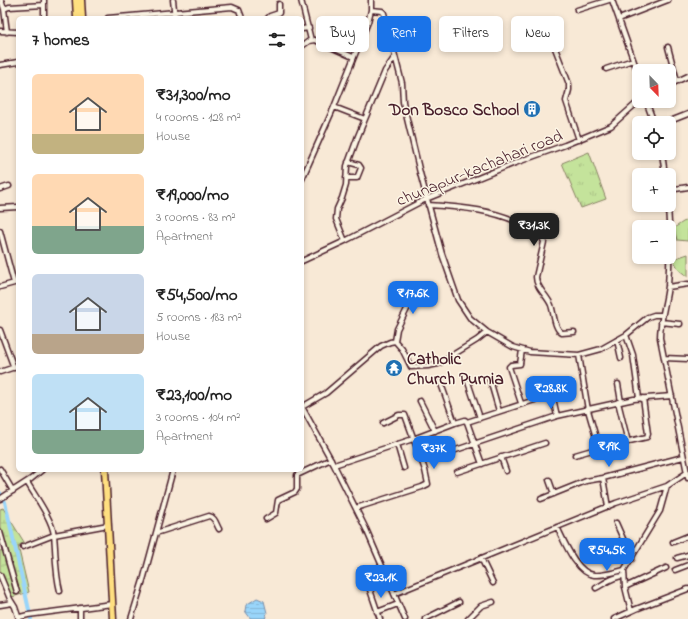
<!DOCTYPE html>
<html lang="en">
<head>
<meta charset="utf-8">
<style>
  :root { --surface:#fff; --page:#f2f2f2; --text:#222; --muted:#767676; --accent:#1a73e8 }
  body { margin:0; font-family:"Indie Flower",sans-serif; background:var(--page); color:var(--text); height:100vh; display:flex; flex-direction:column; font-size:15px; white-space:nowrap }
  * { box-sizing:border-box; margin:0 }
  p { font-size:13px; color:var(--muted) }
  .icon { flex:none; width:22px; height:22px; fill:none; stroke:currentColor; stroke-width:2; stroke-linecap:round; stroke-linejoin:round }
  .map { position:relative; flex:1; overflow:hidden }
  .panel { position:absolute; left:16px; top:16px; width:288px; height:456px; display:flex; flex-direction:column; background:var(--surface); border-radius:6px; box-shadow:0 2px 6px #0003 }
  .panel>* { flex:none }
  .top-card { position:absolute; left:316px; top:16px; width:312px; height:36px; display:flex; gap:8px }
  .needle { width:26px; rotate:157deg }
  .fabs { position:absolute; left:632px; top:64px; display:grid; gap:8px }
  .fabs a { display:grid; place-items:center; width:44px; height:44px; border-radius:6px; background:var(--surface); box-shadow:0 2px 6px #0003; font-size:20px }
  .price { position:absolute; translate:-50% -34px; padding:0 9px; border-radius:8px; background:var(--accent); color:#fff; font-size:13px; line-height:26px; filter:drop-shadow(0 1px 2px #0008) }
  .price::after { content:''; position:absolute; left:50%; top:24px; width:12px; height:9px; margin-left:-6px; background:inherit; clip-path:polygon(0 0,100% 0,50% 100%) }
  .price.active { background:#222; color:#fff }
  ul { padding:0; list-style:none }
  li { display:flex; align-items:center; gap:12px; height:100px; padding:0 16px }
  li span { display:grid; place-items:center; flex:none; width:112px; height:80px; border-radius:6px; color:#555 }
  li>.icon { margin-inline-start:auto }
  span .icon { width:48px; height:48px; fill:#fffc; stroke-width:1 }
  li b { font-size:17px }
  h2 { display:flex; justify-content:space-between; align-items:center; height:48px; padding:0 16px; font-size:17px }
  .chip { padding:0 14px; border-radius:6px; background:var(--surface); box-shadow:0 2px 6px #0003; font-size:14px; line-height:36px }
  .chip.active { background:var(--accent); color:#fff }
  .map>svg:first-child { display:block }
  .green { fill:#c4e39b; stroke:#878163 }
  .wetland { fill:url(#wetland-marsh); stroke:#878163 }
  .park { fill:url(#park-tufts); stroke:#878163 }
  .water { fill:url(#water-rules); stroke:#798ca7 }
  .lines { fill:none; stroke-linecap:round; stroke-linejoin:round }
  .canal { stroke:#99d5fa; stroke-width:4 }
  .minor-casing { stroke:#4a1f2b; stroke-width:7 }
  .highway-casing { stroke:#4a1f2b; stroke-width:9 }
  .minor { stroke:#fcf5e5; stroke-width:4 }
  .highway { stroke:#ffdf80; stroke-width:6 }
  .labels { text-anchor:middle; stroke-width:3; stroke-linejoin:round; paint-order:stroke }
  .poi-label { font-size:17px; font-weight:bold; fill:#4a1f2b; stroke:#fcf5e5; text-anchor:end }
  .street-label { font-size:17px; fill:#4a1f2b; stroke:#fcf5e5 }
</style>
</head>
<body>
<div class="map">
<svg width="688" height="619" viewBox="0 0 688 619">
  <defs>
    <pattern id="wetland-marsh" width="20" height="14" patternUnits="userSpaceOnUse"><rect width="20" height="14" fill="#c4e39b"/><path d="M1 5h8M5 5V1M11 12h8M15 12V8" fill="none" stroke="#aac286"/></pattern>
    <pattern id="park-tufts" width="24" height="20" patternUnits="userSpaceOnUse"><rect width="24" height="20" fill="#c4e39b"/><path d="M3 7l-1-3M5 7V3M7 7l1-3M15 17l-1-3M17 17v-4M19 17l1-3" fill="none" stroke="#aac286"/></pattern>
    <pattern id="water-rules" width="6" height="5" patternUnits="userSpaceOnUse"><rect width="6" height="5" fill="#99d5fa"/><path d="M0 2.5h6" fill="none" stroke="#85b6d6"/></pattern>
  </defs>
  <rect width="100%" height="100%" fill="#f8e9d6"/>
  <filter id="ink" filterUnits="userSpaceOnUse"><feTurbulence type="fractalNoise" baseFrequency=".025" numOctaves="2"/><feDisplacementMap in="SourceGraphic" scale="8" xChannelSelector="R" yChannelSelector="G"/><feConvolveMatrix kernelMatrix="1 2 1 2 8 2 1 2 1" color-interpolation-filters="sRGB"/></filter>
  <g filter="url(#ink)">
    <path class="green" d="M688 220V241L677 240 674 228 683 222Z
      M688 254V277L679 270 673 259Z"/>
    <path class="wetland" d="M3 508 24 542 18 546 29 592 12 597 0 571V551L4 549 0 538V509Z"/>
    <path class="park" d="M589 152 606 199 581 208 562 163Z"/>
    <path class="water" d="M257 598 264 601 267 613 265 619H251L245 611 246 605Z"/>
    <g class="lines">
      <path class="canal" d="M0 493 5 502 31 619"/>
      <g class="minor-casing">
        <path id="minor" d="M1 0 4 9
          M173 0 175 18
          M301 0 311 40
          M612 0 639 76
          M371 10 382 11 384 13 402 83 403 102 420 173 442 254 458 300 470 318 487 332 513 347 530 352 579 355 601 349 626 335 648 317 654 315H662
          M577 10 609 0
          M44 18V0
          M108 18 232 7 239 10 242 18
          M268 18 270 16 279 13V4
          M619 19 668 0
          M302 29 309 28
          M0 31 18 32
          M7 32 4 9 9 7 44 5
          M553 43 569 84V90L566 101 579 140
          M302 46 309 41 315 40 353 57
          M668 47 677 81
          M0 65 18 62
          M606 69 633 60
          M669 85 688 76
          M646 101 654 123
          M334 107 365 119
          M665 123 688 114
          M662 153 665 175
          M346 178H357L361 168 359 165 348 162
          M302 179 334 107 368 22 371 10V0
          M0 189 9 186
          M669 190 688 187
          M428 205C462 207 496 210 526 226 534 230 541 232 544 242L536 277C536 288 547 295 551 305 554 313 554 329 562 333L574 332
          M668 205C670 232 670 259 668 286 666 303 660 320 660 338L688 478
          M0 208 18 207
          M0 231 14 283
          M345 241 336 219 337 209 342 198 346 185 347 166 358 136 385 71 394 58
          M302 261 345 241 426 199 515 163 565 145 611 126 639 101
          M0 287 18 282
          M668 287 688 284
          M661 322 680 324
          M0 330 14 368
          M626 335 633 355 639 398
          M617 340 621 358
          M395 341 397 329 411 301 409 288
          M579 355 588 410 599 448
          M664 358 688 359
          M0 372 18 366
          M490 380 499 411
          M440 381 455 423
          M468 382 480 418
          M618 384 621 402
          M420 401 435 431
          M618 402 628 442
          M521 403 509 367 511 365 520 364 522 350
          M302 407 334 465 366 529 405 619
          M302 407 326 393 381 346 390 342 395 341 402 349 411 367 428 366 438 364 477 340 487 332
          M467 422 547 396 553 398 557 416
          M397 444 404 468
          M575 455 599 448 647 437 648 434 643 398
          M438 456 557 416 634 399 672 396
          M501 457 506 471
          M334 465 413 439 455 423 465 420 467 422 482 464
          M0 469 13 491
          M457 472 545 443
          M603 478 608 507
          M549 480 554 494
          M27 482C35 496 52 519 54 535 56 554 55 572 60 591
          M0 499 31 479 42 470
          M541 499 586 481 603 478 683 457
          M356 508 422 487 428 484 425 470 405 415H399L383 423
          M266 519 276 513 278 500 295 492 297 489V475L331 459
          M616 523 632 559
          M557 527C564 541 577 574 594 575 603 576 615 572 624 570
          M0 532 17 592
          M156 533 209 516C215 517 216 524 219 529
          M673 542 688 536
          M23 547 54 535 108 525
          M481 558 493 583
          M677 558 688 555
          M675 570 688 565
          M0 575 10 599 15 607 19 619
          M368 584 380 619
          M625 587 666 568
          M596 588C605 583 614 576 624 576
          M394 594 616 503 667 486 688 472
          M0 605 12 603
          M80 608V619
          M631 611 625 587 624 570 660 511 667 486
          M377 612 398 604
          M19 619 20 617 28 615 112 604
          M131 619 144 577 173 470
          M425 619 459 602
          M468 619 481 606 493 602
          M614 619 636 609 688 589"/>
      </g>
      <g class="highway-casing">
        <path id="highway" d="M76 0 77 18
          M81 0 82 18
          M105 470 113 619"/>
      </g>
      <use href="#minor" class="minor"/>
      <use href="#highway" class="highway"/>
    </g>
  </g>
  <defs>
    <g id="building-disc" transform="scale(0.9)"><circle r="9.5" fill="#1f6fb2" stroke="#fcf5e5"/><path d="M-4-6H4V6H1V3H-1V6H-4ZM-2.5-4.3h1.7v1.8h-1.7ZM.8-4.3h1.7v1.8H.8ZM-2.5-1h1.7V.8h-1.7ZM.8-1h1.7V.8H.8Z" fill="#fff"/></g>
    <g id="temple-disc" transform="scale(0.9)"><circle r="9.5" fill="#1f6fb2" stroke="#fcf5e5"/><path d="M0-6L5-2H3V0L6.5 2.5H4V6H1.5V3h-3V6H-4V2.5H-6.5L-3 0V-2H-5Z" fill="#fff"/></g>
  </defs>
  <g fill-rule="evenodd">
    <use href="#building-disc" x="532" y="109"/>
    <use href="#temple-disc" x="394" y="368"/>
  </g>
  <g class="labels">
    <g class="poi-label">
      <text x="519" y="115">Don Bosco School</text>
      <text x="407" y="364" text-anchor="start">Catholic<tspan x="407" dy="20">Church Purnia</tspan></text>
    </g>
    <g class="street-label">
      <text transform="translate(479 167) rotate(-22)" y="6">chunapur-kachahari road</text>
    </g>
  </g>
</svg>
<div class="fabs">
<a><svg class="needle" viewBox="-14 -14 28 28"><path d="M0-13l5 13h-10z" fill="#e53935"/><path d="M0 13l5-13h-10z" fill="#767676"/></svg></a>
<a><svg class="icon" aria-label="locate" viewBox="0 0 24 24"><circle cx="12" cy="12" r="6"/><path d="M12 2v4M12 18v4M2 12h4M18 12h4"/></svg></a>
<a>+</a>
<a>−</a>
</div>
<b class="price active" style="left:534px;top:247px">₹31.3K</b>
<b class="price" style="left:413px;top:315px">₹17.6K</b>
<b class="price" style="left:551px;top:410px">₹28.8K</b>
<b class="price" style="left:609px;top:468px">₹19K</b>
<b class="price" style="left:434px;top:470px">₹37K</b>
<b class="price" style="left:607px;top:572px">₹54.5K</b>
<b class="price" style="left:381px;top:599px">₹23.1K</b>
<div class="top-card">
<a class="chip">Buy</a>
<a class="chip active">Rent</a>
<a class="chip">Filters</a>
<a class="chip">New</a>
</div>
<section class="panel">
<h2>7 homes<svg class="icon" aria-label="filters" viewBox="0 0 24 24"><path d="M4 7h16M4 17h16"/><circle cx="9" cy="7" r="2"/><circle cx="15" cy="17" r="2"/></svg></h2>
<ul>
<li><span style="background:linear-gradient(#ffd9b3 75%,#c2b280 0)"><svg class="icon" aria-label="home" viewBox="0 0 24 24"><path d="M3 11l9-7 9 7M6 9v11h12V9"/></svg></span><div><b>₹31,300/mo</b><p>4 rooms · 128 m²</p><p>House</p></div></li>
<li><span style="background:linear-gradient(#ffd9b3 65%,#7fa58c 0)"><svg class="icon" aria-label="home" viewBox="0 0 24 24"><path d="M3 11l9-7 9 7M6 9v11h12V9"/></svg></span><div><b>₹19,000/mo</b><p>3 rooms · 83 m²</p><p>Apartment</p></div></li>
<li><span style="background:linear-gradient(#c9d6e8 75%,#b9a48a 0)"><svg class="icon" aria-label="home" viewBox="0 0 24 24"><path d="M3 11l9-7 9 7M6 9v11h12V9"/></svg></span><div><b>₹54,500/mo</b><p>5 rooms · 183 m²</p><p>House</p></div></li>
<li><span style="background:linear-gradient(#bfe0f5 70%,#7fa58c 0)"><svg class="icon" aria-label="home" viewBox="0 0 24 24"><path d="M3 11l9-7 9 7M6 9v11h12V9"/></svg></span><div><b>₹23,100/mo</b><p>3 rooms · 104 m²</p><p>Apartment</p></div></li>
</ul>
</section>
</div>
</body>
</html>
